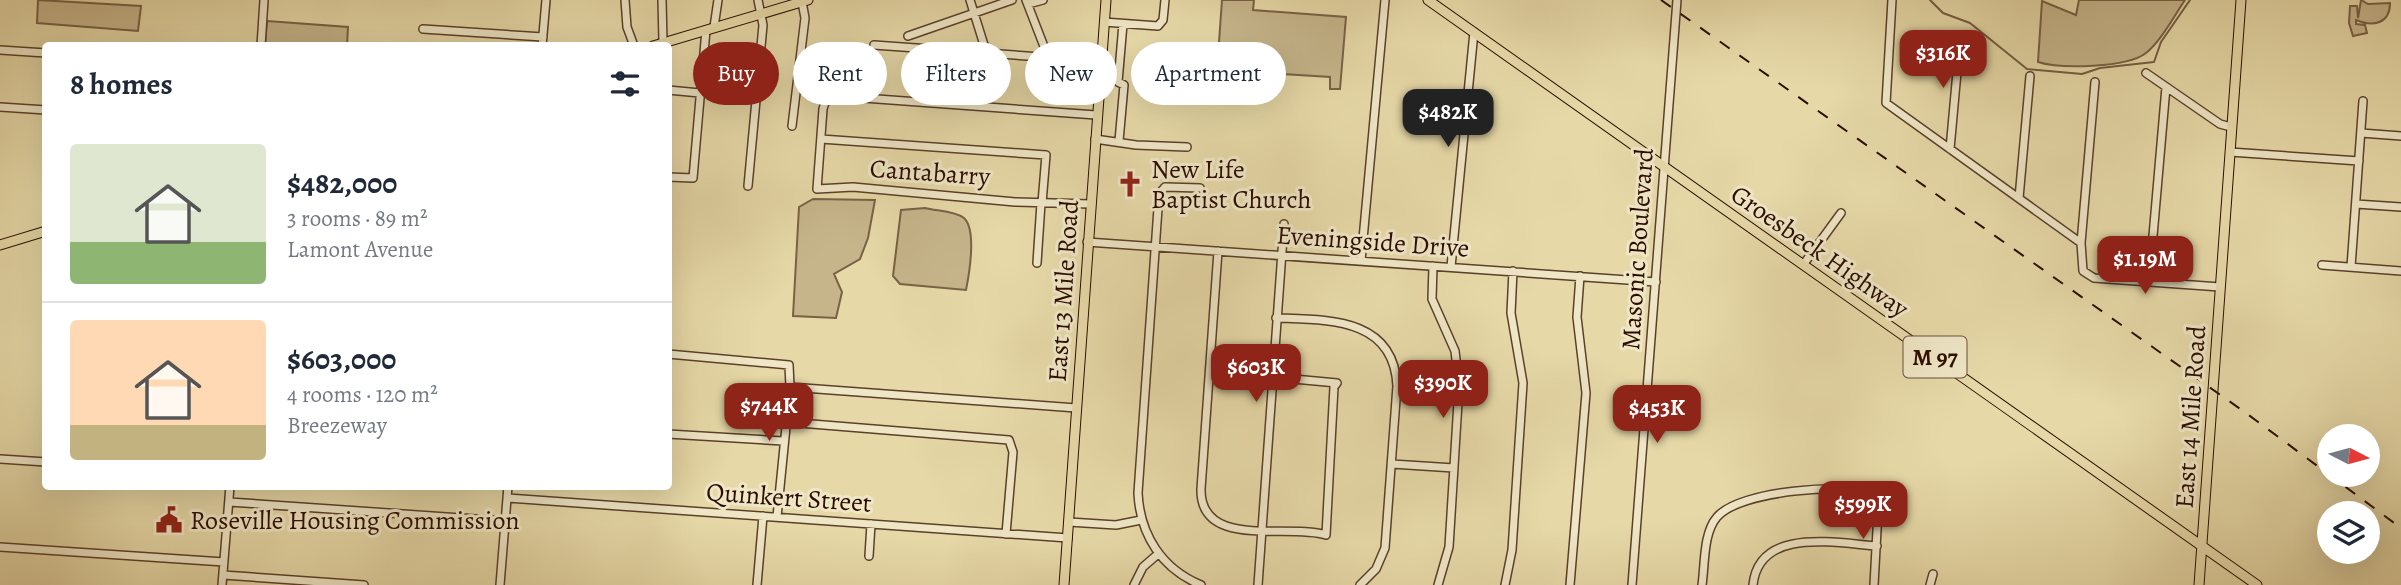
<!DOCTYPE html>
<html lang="en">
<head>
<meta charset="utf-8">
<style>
  :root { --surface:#fff; --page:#f6f6f7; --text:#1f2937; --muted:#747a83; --line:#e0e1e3; --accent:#8f2418 }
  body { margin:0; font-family:Alegreya,serif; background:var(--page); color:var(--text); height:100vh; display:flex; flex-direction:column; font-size:26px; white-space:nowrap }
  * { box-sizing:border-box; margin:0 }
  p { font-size:23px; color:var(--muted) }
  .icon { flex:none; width:38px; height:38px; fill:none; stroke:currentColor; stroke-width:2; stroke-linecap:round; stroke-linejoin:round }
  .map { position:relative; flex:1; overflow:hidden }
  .panel { position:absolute; left:42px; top:42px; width:630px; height:448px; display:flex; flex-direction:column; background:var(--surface); border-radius:7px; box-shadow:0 7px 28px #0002 }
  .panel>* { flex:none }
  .top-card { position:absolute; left:693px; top:42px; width:665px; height:63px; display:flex; gap:14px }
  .needle { width:46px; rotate:96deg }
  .tools { position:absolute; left:2317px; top:424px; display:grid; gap:14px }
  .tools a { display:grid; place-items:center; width:63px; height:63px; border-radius:50%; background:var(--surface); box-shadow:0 7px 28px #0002; font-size:35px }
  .price { position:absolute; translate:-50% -60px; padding:0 16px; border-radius:14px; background:var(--accent); color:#fff; font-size:23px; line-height:46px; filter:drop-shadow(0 2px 4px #0008) }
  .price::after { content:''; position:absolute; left:50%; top:42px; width:21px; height:16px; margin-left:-10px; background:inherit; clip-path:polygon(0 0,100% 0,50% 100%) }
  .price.selected { background:#222; color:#fff }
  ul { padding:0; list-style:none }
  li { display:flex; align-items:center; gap:21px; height:175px; padding:0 28px }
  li+li { border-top:2px solid var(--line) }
  li span { display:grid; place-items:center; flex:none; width:196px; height:140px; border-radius:7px; color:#555 }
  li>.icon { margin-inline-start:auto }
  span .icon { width:84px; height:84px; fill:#fffc; stroke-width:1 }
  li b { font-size:30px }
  h2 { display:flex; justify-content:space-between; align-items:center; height:84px; padding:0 28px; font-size:30px }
  .tag { padding:0 24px; border-radius:32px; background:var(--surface); box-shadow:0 7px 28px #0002; font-size:24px; line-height:63px }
  .tag.selected { background:var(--accent); color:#fff }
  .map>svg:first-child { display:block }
  .green { fill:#c6b58b; stroke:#786146; stroke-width:2 }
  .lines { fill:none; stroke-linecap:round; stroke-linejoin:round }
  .stream { stroke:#755d42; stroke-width:2 }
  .minor-casing { stroke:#5a402a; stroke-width:10 }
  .major-casing { stroke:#2b0d00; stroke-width:11 }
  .minor { stroke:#efe6c6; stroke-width:7 }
  .major { stroke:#e6d8a7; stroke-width:9 }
  .rail { stroke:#2b0d00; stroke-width:2; stroke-dasharray:12 12; stroke-linecap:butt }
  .labels { text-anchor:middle; stroke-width:6; stroke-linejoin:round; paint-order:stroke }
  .shield { fill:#efe6c6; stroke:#664e3b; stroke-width:2 }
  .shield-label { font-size:24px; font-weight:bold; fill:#2b0d00 }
  .poi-label { font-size:26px; fill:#2b0d00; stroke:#efe6c6; text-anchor:start }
  .street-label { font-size:26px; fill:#2b0d00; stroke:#efe6c6 }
</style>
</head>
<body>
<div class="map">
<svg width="2401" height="585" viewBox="0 0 2401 585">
  <rect width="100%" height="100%" fill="#e6d8a7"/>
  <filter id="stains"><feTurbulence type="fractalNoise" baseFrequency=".00286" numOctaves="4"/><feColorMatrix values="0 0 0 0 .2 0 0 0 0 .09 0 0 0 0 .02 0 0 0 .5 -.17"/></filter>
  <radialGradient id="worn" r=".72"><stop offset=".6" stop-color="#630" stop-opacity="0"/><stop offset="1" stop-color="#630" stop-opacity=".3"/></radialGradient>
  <path class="green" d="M38 0 141 6 138 31 37 23Z
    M1222 0H1254L1253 10 1346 17 1340 89H1330V77L1217 70Z
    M2079 0H2185C2174 16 2161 41 2146 53 2127 68 2060 69 2038 62L2042 1 2076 15Z
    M2361 0 2368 4 2390 3C2390 24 2373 27 2356 20V24L2365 25 2367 33 2353 36 2349 23 2350 6H2357L2358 18Z
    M267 21 348 27 347 45H265Z
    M813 199 875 200 868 238 860 259 834 274 842 292 836 318 793 316 799 207Z
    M925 208C936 211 955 211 964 218 977 230 969 275 966 290L900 284 893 276 901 210Z"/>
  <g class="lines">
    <path class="stream" d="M1930 0 1943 13 1970 23 2027 69 2082 74 2100 68 2154 62 2161 42 2190 0"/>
    <g class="minor-casing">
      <path id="minor" d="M625 0 627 27 634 46
        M662 0 663 42
        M970 0 984 45
        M1026 0 1045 49 1101 53
        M1892 0 1886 103 2081 243
        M1028 4 1043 0
        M1104 22 1158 26 1163 20 1165 0
        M714 27 718 0
        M423 29 543 37
        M908 36 1012 0
        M874 45 1069 59 1100 67
        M261 46 264 0
        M542 46 546 0
        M0 50 46 53
        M2146 73 2220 124 2231 127
        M2095 82 2081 243 2083 271 2094 278 2220 287
        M668 90 700 93
        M0 107 46 110
        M792 126 805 18 802 2
        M2361 133 2401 136
        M821 139 1046 155 1042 203
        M1095 139 1136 145 1187 147
        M1119 141 1124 85 1118 82 1123 24
        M1950 149 1960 39
        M2230 152 2359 161
        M668 177 693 178 706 30
        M748 186 763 25 758 0
        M1200 188 1165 187 1159 194 1138 493C1140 535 1162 569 1201 585
        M2019 198 2030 76
        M1090 204 1015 202 853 187 817 189 823 109 825 102 836 96 1096 115
        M2356 204 2401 207
        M1087 242 1656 282
        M1218 251 1201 489C1200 550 1288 523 1326 535L1334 387 1337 383 1272 377
        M1361 261 1385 0
        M1037 263 1041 203
        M1803 265 1841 213
        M2322 265 2401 271
        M1433 266 1432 299 1455 351 1459 386 1449 547 1438 585
        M1451 267 1474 32
        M2351 267 2363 101
        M2149 282 2166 87
        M1276 318C1327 320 1394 317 1397 386L1385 548 1376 569 1360 585
        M668 354 789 365 790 387 777 517
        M790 387 1076 408
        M787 422 1009 440 1013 452 1006 534
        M668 434 783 441
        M0 459 46 462
        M1392 464 1454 468
        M507 498 1068 538
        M229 502 505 521
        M1069 522 1116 525 1141 520
        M0 547 224 562
        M869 556 871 524
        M223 575 364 585
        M222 585 230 486
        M500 585 508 486
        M757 585 763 516
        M1134 585 1143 567 1158 554
        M1258 585 1284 224
        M1505 585 1512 550 1523 383 1511 313 1513 271
        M1570 585 1586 393 1577 317 1580 276
        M1632 585 1677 0
        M1702 585C1705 565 1703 533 1717 517 1740 490 1846 483 1879 493L1874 585
        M1753 585C1759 527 1835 543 1877 546
        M1930 585 1933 574"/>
    </g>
    <g class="major-casing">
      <path id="major" d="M1428 0 2257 585
        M653 46 808 0
        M0 245 46 231
        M1064 585 1106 0
        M2199 585 2241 0"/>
    </g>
    <use href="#minor" class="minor"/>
    <use href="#major" class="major"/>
    <path class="rail" d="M1661 0 2246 413 2401 528"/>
  </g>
  <defs>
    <g id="church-bare" transform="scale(2.1)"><path d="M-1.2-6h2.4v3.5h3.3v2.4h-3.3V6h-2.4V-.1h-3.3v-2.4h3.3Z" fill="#8f2418" stroke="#efe6c6" stroke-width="2.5" paint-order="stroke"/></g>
    <g id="civic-bare" transform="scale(2.1)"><path d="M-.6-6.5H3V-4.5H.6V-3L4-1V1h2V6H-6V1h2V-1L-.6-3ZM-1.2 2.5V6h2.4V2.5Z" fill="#8f2418" stroke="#efe6c6" stroke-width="2.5" paint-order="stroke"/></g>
  </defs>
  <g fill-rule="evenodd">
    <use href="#church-bare" x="1130" y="184"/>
    <use href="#civic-bare" x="169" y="520"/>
  </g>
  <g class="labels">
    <rect class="shield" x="1903.5" y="336.5" width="63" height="41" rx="5"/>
    <g class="shield-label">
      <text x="1935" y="365">M 97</text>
    </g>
    <g class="poi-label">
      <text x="1151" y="178">New Life<tspan x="1151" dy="30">Baptist Church</tspan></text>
      <text x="190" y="529">Roseville Housing Commission</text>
    </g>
    <g class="street-label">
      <text transform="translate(930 172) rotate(4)" y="9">Cantabarry</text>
      <text transform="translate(1373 241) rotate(4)" y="9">Eveningside Drive</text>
      <text transform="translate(1637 249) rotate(-86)" y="9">Masonic Boulevard</text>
      <text transform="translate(1820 251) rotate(35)" y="9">Groesbeck Highway</text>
      <text transform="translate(1063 291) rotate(-86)" y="9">East 13 Mile Road</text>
      <text transform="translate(2190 417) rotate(-86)" y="9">East 14 Mile Road</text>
      <text transform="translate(789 497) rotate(4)" y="9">Quinkert Street</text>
    </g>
  </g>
  <rect width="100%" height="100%" filter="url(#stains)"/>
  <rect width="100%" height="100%" fill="url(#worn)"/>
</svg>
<div class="tools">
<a><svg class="needle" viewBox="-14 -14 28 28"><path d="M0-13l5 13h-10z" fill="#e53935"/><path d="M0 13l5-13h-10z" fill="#747a83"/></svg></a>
<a><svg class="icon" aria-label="layers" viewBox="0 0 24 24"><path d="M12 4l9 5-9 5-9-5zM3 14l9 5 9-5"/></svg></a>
</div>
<b class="price" style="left:1943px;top:90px">$316K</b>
<b class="price selected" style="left:1448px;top:149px">$482K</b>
<b class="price" style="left:2145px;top:296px">$1.19M</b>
<b class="price" style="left:1256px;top:404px">$603K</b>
<b class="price" style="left:1443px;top:420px">$390K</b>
<b class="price" style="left:769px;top:443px">$744K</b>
<b class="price" style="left:1657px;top:445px">$453K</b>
<b class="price" style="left:1863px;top:541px">$599K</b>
<div class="top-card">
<a class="tag selected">Buy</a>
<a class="tag">Rent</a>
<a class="tag">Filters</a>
<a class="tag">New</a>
<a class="tag">Apartment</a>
</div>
<section class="panel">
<h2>8 homes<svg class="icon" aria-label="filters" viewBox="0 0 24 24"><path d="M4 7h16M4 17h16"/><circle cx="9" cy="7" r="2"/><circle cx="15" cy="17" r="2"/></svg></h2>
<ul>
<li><span style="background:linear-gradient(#dfe7d0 70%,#8fb573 0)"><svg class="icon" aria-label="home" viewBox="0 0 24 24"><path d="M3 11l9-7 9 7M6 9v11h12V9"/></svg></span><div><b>$482,000</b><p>3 rooms · 89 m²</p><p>Lamont Avenue</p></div></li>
<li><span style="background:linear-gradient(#ffd9b3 75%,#c2b280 0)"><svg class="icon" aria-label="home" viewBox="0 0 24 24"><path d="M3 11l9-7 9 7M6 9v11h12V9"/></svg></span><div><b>$603,000</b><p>4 rooms · 120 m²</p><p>Breezeway</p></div></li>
</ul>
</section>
</div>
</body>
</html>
